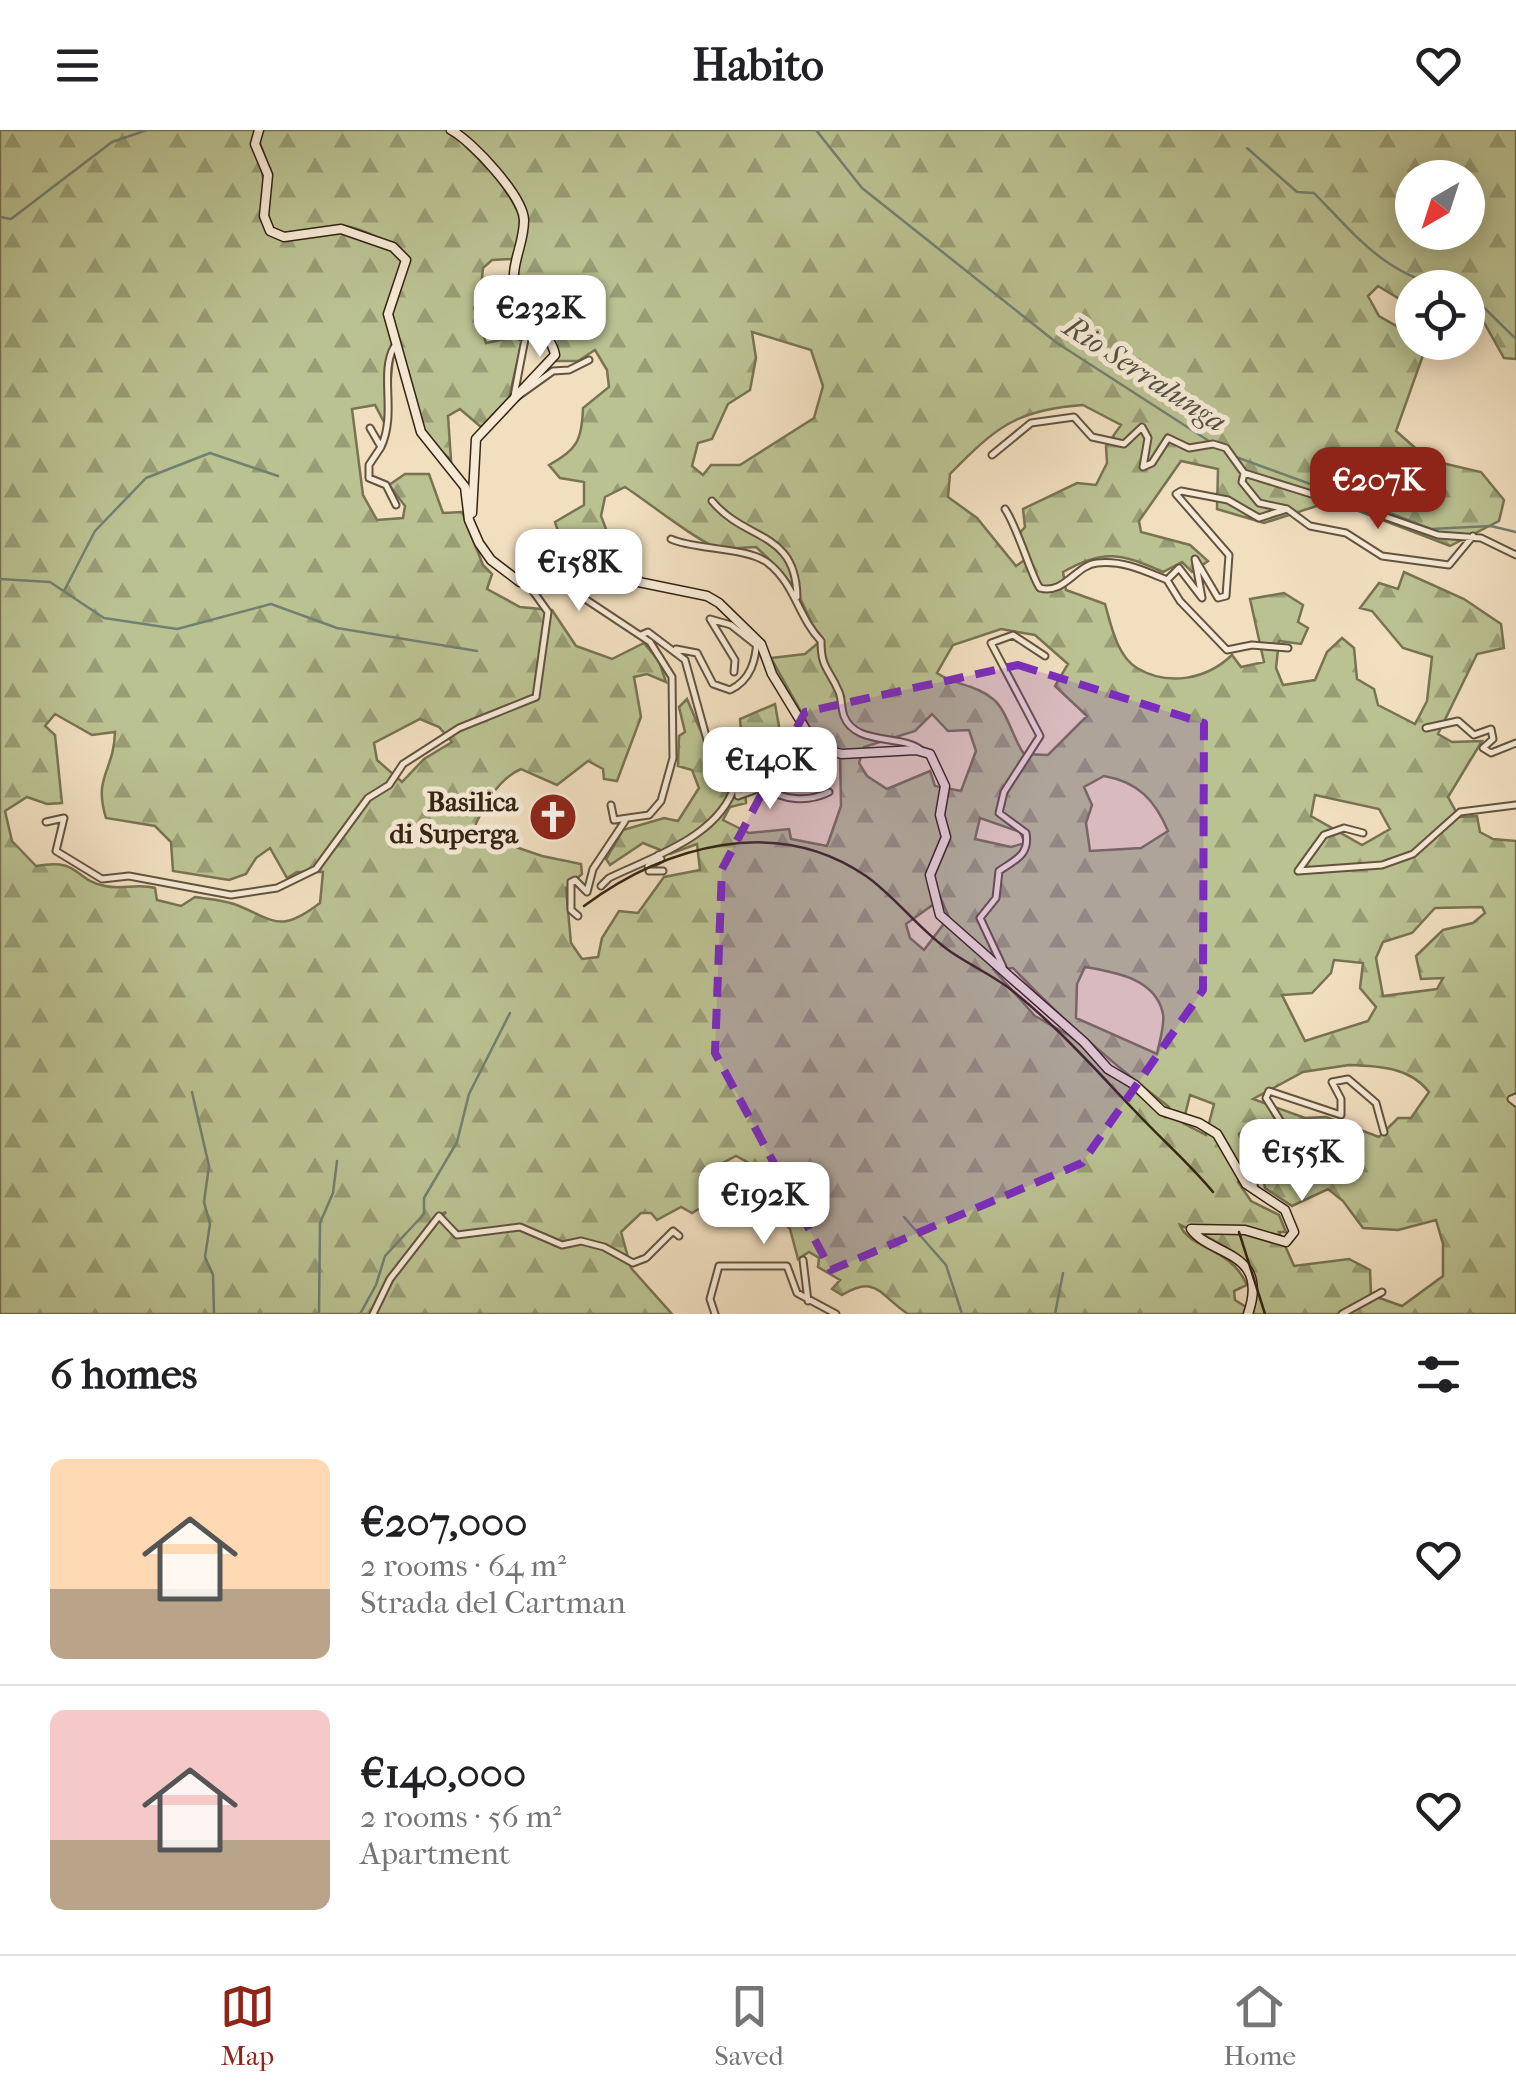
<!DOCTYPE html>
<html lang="en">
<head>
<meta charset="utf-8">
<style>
  :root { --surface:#fff; --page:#f2f2f2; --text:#202124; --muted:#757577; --line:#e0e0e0; --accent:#8f2418 }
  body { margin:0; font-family:"IM FELL French Canon",serif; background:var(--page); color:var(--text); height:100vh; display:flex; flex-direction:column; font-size:38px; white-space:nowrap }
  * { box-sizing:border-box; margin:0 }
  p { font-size:32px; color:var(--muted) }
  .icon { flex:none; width:55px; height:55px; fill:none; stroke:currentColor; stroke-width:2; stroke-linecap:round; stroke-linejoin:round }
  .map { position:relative; height:1184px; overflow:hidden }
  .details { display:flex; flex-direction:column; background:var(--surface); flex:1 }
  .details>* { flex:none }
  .needle { width:65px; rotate:219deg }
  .controls { position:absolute; left:1395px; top:30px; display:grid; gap:20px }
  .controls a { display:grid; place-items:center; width:90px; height:90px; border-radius:50%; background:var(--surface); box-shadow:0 5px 25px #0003; font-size:50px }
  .price { position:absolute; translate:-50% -85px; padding:0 22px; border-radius:20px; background:#fff; color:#222; font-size:32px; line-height:65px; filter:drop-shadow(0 2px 5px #0008) }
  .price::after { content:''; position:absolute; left:50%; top:60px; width:30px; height:22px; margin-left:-15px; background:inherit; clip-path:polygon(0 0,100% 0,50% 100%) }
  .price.selected { background:var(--accent); color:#fff }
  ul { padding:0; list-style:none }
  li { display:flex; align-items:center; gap:30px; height:250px; padding:0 50px }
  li+li { border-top:2px solid var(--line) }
  li span { display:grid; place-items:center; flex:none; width:280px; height:200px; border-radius:15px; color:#555 }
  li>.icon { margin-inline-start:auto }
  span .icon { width:120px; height:120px; fill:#fffc; stroke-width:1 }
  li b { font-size:42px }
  h2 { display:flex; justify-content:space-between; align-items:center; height:120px; padding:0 50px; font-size:42px }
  header { display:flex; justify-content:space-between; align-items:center; height:130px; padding:0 50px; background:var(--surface); font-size:45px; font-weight:800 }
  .tab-bar { display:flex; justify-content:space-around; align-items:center; height:140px; border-top:2px solid var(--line); background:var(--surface); font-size:28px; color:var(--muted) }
  .tab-bar a { display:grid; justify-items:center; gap:5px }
  .tab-bar .selected { color:var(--accent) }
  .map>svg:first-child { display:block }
  .forest { fill:url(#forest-firs); stroke:#787352; stroke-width:2.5; fill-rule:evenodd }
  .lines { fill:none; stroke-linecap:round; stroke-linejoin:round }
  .stream { stroke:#728071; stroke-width:2.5 }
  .street-casing { stroke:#63533e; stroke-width:9 }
  .secondary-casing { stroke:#342412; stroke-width:11 }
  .street { stroke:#f6ead6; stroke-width:5 }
  .secondary { stroke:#f6ead6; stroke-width:8 }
  .tram { stroke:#342412; stroke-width:2.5 }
  .marked { fill:#7b2cbf; fill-opacity:0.2; stroke:#7b2cbf; stroke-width:8; stroke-dasharray:20 12; stroke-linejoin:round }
  .labels { text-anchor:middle; stroke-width:10; stroke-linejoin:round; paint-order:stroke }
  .poi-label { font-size:28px; font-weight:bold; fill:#342412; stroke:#f6ead6; text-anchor:end }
  .water-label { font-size:30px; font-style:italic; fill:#535241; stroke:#f6ead6 }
</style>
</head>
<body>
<header><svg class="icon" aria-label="menu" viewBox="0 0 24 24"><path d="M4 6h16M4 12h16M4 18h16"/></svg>Habito<svg class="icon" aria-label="heart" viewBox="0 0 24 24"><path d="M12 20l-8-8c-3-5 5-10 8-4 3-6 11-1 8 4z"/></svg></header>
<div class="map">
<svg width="1516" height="1184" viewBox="0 0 1516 1184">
  <defs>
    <pattern id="forest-firs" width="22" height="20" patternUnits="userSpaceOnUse" patternTransform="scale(2.5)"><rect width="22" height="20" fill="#bbc292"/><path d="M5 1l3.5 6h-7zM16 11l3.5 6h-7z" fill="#999d76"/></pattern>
  </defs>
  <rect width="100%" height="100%" fill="#f1dfc0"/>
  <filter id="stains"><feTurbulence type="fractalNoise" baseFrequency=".002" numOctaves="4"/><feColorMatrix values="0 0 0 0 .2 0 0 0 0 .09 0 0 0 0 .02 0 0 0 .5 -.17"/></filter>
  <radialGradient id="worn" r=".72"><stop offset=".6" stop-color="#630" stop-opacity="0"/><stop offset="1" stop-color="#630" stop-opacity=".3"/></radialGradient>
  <path class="forest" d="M0 0H259L254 7C269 45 258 69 276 106L340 99 400 123 405 134 388 194 394 216 386 296 375 275 352 279 363 365 377 390 403 388 405 376 389 355 405 344H429L443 383 462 382 483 435 492 444 487 459 520 477 552 480 576 516 612 529 644 513 659 531 666 552 647 544 634 547 641 587 617 651 604 649 603 639 588 631 557 655 521 639C496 650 483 678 472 702L542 726 581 734 582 744 566 758 571 813 582 829 598 827 602 808 619 781 638 783 664 747 700 740 697 714 670 724 643 713 610 735 606 729 623 700 664 688 678 691 699 658 692 640 678 636 679 606 685 602 679 577 687 569 714 632 724 620 742 614 740 589 775 574 785 630 798 635C787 651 773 652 755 647L745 656 746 673 730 677 723 690 749 703 789 699 791 709 827 716 841 676 840 620 818 612 771 528 805 524 818 513C803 466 792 450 756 417 744 417 728 420 716 417 698 412 644 369 625 357L605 367 601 386 611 412 587 429 562 413 555 392 584 375V352L560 348 549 335C577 320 582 310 583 278L609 257 607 240 595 220 578 231H554L556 225C541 204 515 175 514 148 513 124 523 100 522 76L453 0H1516V229L1504 228 1482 189 1468 182V158H1412V169L1398 168 1378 156 1368 166 1379 186 1412 205V212L1427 214 1396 301 1429 330 1481 342 1504 370 1499 391 1450 416 1351 378 1326 373 1264 393 1217 379 1218 339 1181 331 1139 391 1141 402 1190 415 1208 431 1192 442 1182 432 1163 442C1121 423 1103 419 1063 442L1066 460 1105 474C1111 495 1117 526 1137 538 1169 557 1207 549 1232 525L1241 537 1264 532 1250 469 1284 463 1303 475 1298 492 1308 498 1301 514 1279 511 1276 538 1283 555 1315 550 1327 522 1342 508 1354 518 1357 549 1374 559 1378 575 1415 594 1427 571 1432 527 1403 518 1372 481 1360 478 1379 453 1398 459 1404 442 1464 469 1501 494 1504 518 1477 524 1438 604 1452 612 1482 611 1448 667 1459 687 1477 686 1480 702 1493 709 1516 711V1184H1253C1265 1131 1221 1112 1180 1095 1190 1120 1230 1116 1247 1155L1234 1161 1235 1170 1246 1177 1243 1184H908C879 1165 877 1144 842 1165L832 1159 840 1150 818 1137 819 1128 809 1122 798 1129 790 1099 750 1056 749 1033 736 1026 717 1036 710 1072 692 1083 681 1077 657 1090 651 1083H641L621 1102 631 1138 672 1184H375L392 1150 446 1082 435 1087 389 1148 371 1184H0ZM1412 48H1468V102H1412ZM752 202 811 220 823 256 814 288 740 335H711L703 345 692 336 698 313 712 309 728 274 750 260 756 228ZM1083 275 1121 295 1106 316 1107 333 1096 355 1077 353 1023 379 1025 397 1017 406 1026 429 1016 436 977 388 948 367 950 344C996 297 1016 280 1083 275ZM1001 499 1035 505 1068 534 1055 556 1087 586 1048 625 1024 624C1013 609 1007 580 993 569 975 554 954 555 937 543L953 515ZM55 584 92 605 115 602C114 642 93 646 106 688L155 696 171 712 173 741 229 750 246 744 256 728 270 718 287 748 297 742H323L320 773C278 805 274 789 234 774 223 770 208 769 195 767L181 776 157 770 155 758C138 753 122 760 105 756 72 749 81 728 36 736L12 711 5 681 27 667 47 674 62 673 55 605 45 596ZM932 584 948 601 969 600 976 621 961 661 935 656 930 641 887 659 867 646 859 633 864 617 915 601ZM420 589 439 597 452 612 424 629 402 652 377 630 374 613ZM1104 646C1138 652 1155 670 1168 701L1141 718 1090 721 1086 693 1092 675 1084 657ZM1315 665 1379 679 1390 699 1362 715 1311 686ZM980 688 1020 702 1025 713 1011 717 975 709ZM941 769 949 787 924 820 910 808 906 794ZM1482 777 1485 783 1473 793 1443 800 1416 826 1421 849 1443 848 1437 859 1383 866 1376 828 1383 812 1412 803 1435 778ZM1334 830 1363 833 1360 858 1376 877 1368 891 1305 911 1282 865 1312 863 1331 843ZM1085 837C1114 842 1156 848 1163 884 1165 895 1159 913 1157 924L1076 888 1077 854ZM1013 838C1062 890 1114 935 1169 977L1165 987 1070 906 1035 886 994 840ZM1349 935C1379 936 1410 937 1429 962L1411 988H1398L1379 1007 1326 987 1305 988 1253 969 1303 942ZM1190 965 1214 974 1206 1005 1183 993ZM1247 996 1277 1004 1257 1017 1265 1058 1292 1076 1328 1059 1343 1071 1363 1098 1398 1100 1436 1090 1443 1114V1146L1402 1176 1371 1165 1370 1140 1349 1129 1294 1136 1279 1102H1286L1279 1085 1251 1071 1238 1052 1248 1035 1239 1004Z
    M263 0H447L457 5 473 17 520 77V105L512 129 492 130 483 138 480 168 474 178 486 213 514 207 522 211 509 268 481 297 460 279 448 286 451 330 426 308 392 184 408 134 403 121C384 112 364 98 343 96 318 95 295 109 271 100L266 86 271 44 258 8Z"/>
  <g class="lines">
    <path class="stream" d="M816 0 862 58 1057 213 1212 313
      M1247 18 1297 62 1314 63C1356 106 1389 149 1452 158
      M0 87 11 89 112 12 147 0
      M1468 162 1516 209
      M1236 327 1346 367
      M1359 371 1431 399 1491 396 1516 402
      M0 449 50 452 104 488 177 499 271 474 337 498 477 521
      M64 461 95 401 146 348 210 323 278 346
      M192 962 209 1036 204 1072 210 1094 205 1127 213 1145 214 1184
      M904 1087 946 1135 962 1184
      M319 1184 320 1093 333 1063 337 1031
      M360 1184 376 1155 385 1126 424 1084V1068L457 1012 469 964 510 883
      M1055 1184 1063 1143"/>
    <g class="street-casing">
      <path id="street" d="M497 191 525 209 514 266
        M514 269 553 241 569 240 589 230
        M370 298 381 317C397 283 379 244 394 217
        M381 317 369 335V348L386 355 396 375
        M992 325 1031 293 1074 287 1092 307 1124 314 1142 297 1148 308 1143 337 1152 333 1168 308 1189 318 1213 314 1226 318 1244 343 1318 366 1351 369 1375 383 1438 405 1481 408 1516 425
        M1244 343 1242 352 1259 373 1287 379 1259 388 1228 370 1181 361 1176 364 1229 425 1226 466 1218 468 1195 429 1202 468 1179 438 1167 450 1180 471 1227 520 1252 515 1288 518
        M712 371C746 412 796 400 797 467
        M1005 379C1018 398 1033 451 1040 458 1064 465 1076 435 1097 433 1123 430 1145 441 1167 450
        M1287 379 1310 396 1346 403 1382 426 1449 435 1473 406
        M671 409C694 420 748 417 768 433 795 454 798 487 821 511 821 539 829 538 839 562 842 569 841 578 844 586 855 616 901 604 921 620
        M546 443 650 512 672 547 673 628 661 671 649 685 614 690 611 675
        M676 519 697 523 713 554 730 560C751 550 756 530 757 509
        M734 542 735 530 710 489 731 495 755 514
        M1426 598 1458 591 1474 605 1491 599 1493 609 1483 618 1491 623 1516 613
        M737 651 738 666 763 657C783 670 807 673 829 662
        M46 692 64 688 56 721 102 749 129 746 231 765 277 758 316 739 368 668 389 655 403 634 459 598 536 567 548 482 525 450
        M1363 703 1344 698 1324 705 1298 741 1382 735 1413 724 1460 682 1516 675
        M648 736 661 729 658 725
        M649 741H663
        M571 752 575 750 587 762 593 739 625 691
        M571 752V780L578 786
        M601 756 609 748C652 727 721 706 735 654L709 617 685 530 648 502 641 505
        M1003 837 980 788 996 768 999 741C1015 730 1030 725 1026 703L999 683 1004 662 1040 606 991 513 1013 505 1045 526
        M1516 967 1511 969 1516 973
        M1255 1061 1248 1008 1296 1016 1266 968 1269 961 1341 985V969L1332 952 1348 949 1376 973 1384 1002
        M803 1130 808 1171
        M373 1184 390 1149 439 1086 457 1105 520 1097 562 1115 581 1111 604 1117 633 1133 646 1128 673 1101 679 1106
        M715 1184 710 1169 719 1136H787L797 1163 836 1184
        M1342 1184 1382 1162"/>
    </g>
    <g class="secondary-casing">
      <path id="secondary" d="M259 0 255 14 268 45 264 86 270 101 284 107 341 99 393 117 406 130 388 184 421 302 465 357 469 390 479 413 491 430 520 452 552 441 619 448 707 466 719 473 761 514 772 544 817 618 842 624 916 620 930 624 945 656 940 685 946 707 930 745 940 785 1084 912 1108 939 1135 955 1162 981 1199 993 1217 1004 1246 1054 1285 1080 1294 1102 1286 1112 1245 1100 1191 1099C1211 1127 1270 1120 1248 1184
        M451 0C472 11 523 66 524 90 524 118 507 137 517 167 525 190 551 202 555 225L476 309 472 383"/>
    </g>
    <use href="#street" class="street"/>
    <use href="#secondary" class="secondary"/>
    <path class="tram" d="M584 776C665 716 776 684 866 746 897 768 919 800 951 822 970 835 990 844 1009 858 1055 894 1094 938 1134 980 1160 1008 1189 1033 1213 1062
      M1239 1102 1265 1184"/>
  </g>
  <path class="marked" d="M1018 535 1204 593 1203 860 1082 1033 831 1140 715 923 722 739 805 582Z"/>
  <defs>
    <g id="church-disc" transform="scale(2.5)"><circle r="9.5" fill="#8f2418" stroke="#f6ead6"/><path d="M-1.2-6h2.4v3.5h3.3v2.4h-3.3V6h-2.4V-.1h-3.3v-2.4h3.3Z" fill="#fff"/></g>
  </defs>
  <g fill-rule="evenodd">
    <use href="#church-disc" x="553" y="687"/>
  </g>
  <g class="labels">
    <g class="poi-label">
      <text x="518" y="681">Basilica<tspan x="518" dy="32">di Superga</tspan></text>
    </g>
    <g class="water-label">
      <text transform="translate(1145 244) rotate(33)" y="10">Rio Serralunga</text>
    </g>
  </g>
  <rect width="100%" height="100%" filter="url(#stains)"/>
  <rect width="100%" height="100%" fill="url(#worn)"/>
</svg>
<div class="controls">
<a><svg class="needle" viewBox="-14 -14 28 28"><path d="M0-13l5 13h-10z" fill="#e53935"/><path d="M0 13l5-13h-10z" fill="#757577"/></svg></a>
<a><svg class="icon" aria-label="locate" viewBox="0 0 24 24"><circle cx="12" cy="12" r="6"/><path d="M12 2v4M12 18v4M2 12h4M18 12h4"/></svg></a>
</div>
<b class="price" style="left:540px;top:230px">€232K</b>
<b class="price selected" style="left:1378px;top:402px">€207K</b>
<b class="price" style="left:579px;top:484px">€158K</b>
<b class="price" style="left:770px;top:682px">€140K</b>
<b class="price" style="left:1302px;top:1074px">€155K</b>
<b class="price" style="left:764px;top:1117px">€192K</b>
</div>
<section class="details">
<h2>6 homes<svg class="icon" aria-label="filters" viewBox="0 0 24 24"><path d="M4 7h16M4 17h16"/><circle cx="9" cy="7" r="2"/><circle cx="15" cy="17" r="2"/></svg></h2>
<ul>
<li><span style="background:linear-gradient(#ffd9b3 65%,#b9a48a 0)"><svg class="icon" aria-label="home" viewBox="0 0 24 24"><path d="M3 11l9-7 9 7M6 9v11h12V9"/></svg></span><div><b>€207,000</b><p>2 rooms · 64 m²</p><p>Strada del Cartman</p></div><svg class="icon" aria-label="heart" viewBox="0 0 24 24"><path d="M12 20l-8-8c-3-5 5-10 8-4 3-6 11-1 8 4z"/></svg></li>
<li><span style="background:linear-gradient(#f6c9c9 65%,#b9a48a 0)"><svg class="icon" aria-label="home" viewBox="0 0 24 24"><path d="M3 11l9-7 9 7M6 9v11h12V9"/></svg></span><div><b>€140,000</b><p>2 rooms · 56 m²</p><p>Apartment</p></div><svg class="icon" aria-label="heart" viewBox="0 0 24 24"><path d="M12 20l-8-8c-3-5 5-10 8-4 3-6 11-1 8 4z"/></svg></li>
</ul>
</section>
<nav class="tab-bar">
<a class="selected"><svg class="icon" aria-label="map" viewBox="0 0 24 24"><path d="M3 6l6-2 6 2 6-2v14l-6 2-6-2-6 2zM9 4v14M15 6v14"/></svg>Map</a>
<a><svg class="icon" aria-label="saved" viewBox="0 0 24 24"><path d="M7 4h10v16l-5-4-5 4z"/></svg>Saved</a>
<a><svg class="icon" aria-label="home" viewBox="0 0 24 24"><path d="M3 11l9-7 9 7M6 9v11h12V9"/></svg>Home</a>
</nav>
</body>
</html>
